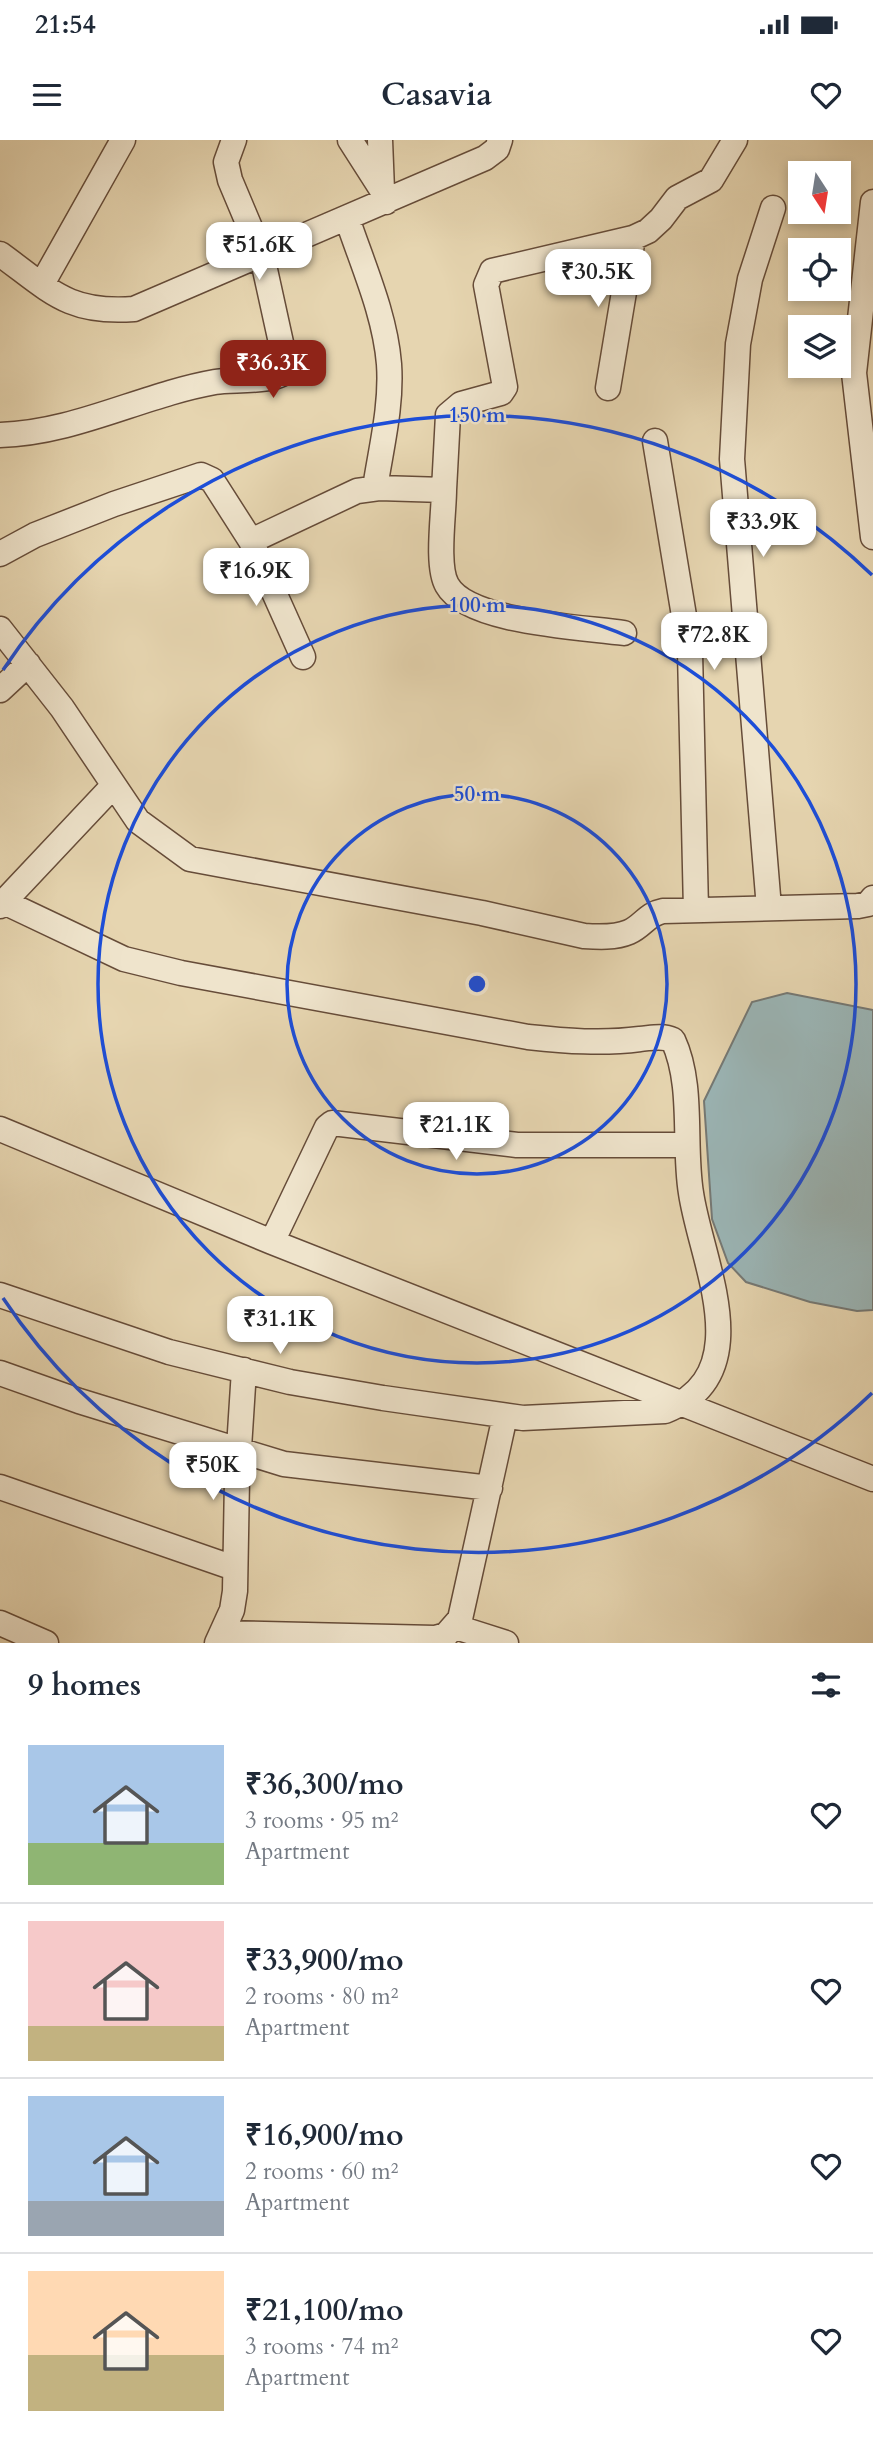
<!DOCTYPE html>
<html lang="en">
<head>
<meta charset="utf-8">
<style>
  :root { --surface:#fff; --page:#f6f6f7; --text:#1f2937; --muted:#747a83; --line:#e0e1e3; --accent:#8f2418 }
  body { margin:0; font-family:Cardo,serif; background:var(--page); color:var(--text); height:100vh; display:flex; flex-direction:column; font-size:26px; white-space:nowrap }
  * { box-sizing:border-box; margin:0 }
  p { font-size:23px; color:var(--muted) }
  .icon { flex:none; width:38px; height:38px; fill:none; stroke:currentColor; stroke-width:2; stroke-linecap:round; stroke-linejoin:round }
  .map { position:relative; height:1503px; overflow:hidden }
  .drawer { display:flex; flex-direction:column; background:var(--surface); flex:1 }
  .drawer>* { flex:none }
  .needle { width:46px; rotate:168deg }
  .buttons { position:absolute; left:788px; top:21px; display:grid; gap:14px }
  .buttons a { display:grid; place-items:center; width:63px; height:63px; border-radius:0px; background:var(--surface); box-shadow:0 4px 10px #0003; font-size:35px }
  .price { position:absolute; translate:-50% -60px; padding:0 16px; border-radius:14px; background:#fff; color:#222; font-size:23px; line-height:46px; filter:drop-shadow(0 2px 4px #0008) }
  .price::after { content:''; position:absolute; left:50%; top:42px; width:21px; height:16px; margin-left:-10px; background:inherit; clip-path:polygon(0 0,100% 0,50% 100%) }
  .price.on { background:var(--accent); color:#fff }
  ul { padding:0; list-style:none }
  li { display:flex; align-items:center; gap:21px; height:175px; padding:0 28px }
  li+li { border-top:2px solid var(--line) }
  li span { display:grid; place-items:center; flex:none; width:196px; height:140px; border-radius:0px; color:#555 }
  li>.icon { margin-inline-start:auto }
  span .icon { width:84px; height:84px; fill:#fffc; stroke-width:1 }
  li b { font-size:30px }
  h2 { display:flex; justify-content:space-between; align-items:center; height:84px; padding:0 28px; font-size:30px }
  .status { display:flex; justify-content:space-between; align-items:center; height:49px; padding:0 35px; background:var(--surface); direction:ltr }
  .status svg { height:19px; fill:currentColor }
  header { display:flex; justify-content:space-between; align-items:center; height:91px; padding:0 28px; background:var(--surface); font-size:32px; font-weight:600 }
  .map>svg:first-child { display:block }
  .water { fill:#9bb6b7; stroke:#757975; stroke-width:2 }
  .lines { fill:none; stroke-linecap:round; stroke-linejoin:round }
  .minor-casing { stroke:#664c39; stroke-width:27 }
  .minor { stroke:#efe4cc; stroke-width:24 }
  .ring { fill:none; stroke:#1d4ed8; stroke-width:3.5 }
  .centre { fill:#1d4ed8; stroke:#efe4cc; stroke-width:3.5 }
  .ring-label { font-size:21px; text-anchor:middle; font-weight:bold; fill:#1d4ed8; stroke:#efe4cc; stroke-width:5; stroke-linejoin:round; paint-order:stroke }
</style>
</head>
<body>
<div class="status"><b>21:54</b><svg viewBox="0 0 49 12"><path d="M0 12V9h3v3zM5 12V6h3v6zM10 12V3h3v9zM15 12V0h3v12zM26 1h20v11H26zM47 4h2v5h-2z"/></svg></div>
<header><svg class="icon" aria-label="menu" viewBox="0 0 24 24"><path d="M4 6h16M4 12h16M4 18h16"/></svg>Casavia<svg class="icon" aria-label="heart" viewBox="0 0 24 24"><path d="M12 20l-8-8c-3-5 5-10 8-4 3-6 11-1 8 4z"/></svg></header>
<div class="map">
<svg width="873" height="1503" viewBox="0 0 873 1503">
  <rect width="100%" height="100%" fill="#e6d5b0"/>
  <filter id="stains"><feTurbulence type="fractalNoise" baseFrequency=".00286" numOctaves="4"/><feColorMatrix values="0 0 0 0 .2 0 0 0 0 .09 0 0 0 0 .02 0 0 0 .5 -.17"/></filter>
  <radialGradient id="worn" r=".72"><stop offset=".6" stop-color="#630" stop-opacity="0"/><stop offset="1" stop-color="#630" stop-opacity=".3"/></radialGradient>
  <path class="water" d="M787 853 873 870V1170L857 1171 810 1162 746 1142 728 1123 712 1079 704 961 752 862Z"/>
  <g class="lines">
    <g class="minor-casing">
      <path id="minor" d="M350 0 382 50
        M380 0 382 50 386 62
        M873 62 854 233 873 397
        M347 78C363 126 385 174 389 224 392 266 381 308 375 348
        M0 114C51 151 68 174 134 169L485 18 497 9 500 0
        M42 144 123 0
        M608 248 633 98
        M0 295C75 293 142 255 215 242 232 239 277 243 287 230L262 116 230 40 226 22 234 0
        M655 301 690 512 696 770
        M444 350C444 373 436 426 447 445 468 483 583 487 624 493
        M251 401 303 517
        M0 414 35 395 114 364 201 335 212 340 251 401 357 351 379 348 444 350 448 275 461 264 501 253 505 247 486 145 492 131 633 98 648 91 661 79 677 58 711 40 735 0
        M0 489 62 568 138 681 190 719 482 773 584 796C598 797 615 798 629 792 643 786 647 774 663 771L858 766 868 764 873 758
        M0 550 28 524
        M0 766 113 646
        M769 768 732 319 738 204 750 139 773 68
        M0 989 272 1102 873 1339
        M272 1102 327 987 332 983 517 1005H686
        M0 1155 169 1212 290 1242 383 1258 523 1278 665 1271C760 1234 701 1122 691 1053 683 1005 694 945 673 900 662 895 652 898 640 899 602 904 566 901 528 897L181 833 124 819 4 762
        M0 1233 79 1261 284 1324 490 1348
        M0 1347 234 1428
        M0 1483 46 1503
        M456 1487 506 1503
        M222 1493 435 1498 446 1495 460 1479 505 1276
        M217 1503 232 1470 235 1451 237 1339 244 1230"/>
    </g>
    <use href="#minor" class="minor"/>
  </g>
  <g class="ring">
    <circle cx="477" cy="844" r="190"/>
    <circle cx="477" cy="844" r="379"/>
    <path d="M872 1253A569 569 0 0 1 3 1158M3 530A569 569 0 0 1 872 435"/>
  </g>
  <circle cx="477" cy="844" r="10" class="centre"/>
  <g class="ring-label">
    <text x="477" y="282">150 m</text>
    <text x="477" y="472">100 m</text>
    <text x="477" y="661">50 m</text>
  </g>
  <rect width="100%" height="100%" filter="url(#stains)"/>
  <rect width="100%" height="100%" fill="url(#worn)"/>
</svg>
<div class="buttons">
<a><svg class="needle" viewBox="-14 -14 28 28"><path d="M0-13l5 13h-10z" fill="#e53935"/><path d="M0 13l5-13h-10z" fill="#747a83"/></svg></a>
<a><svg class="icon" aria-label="locate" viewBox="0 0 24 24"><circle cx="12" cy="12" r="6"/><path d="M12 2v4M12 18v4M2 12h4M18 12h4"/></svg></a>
<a><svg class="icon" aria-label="layers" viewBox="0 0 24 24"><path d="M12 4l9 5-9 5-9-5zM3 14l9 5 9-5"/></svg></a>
</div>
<b class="price" style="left:259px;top:142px">₹51.6K</b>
<b class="price" style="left:598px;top:169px">₹30.5K</b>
<b class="price on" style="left:273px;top:260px">₹36.3K</b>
<b class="price" style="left:763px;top:419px">₹33.9K</b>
<b class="price" style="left:256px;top:468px">₹16.9K</b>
<b class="price" style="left:714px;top:532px">₹72.8K</b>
<b class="price" style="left:456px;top:1022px">₹21.1K</b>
<b class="price" style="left:280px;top:1216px">₹31.1K</b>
<b class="price" style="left:213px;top:1362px">₹50K</b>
</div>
<section class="drawer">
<h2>9 homes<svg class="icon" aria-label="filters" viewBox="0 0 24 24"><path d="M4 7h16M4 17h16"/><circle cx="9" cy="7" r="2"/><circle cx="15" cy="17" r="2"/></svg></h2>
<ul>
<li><span style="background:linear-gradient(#a9c7e8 70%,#8fb573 0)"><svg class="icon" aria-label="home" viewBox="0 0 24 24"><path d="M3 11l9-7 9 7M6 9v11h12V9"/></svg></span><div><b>₹36,300/mo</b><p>3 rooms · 95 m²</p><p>Apartment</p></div><svg class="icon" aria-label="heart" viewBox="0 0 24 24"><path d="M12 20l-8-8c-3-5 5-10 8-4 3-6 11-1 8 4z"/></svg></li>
<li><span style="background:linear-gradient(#f6c9c9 75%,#c2b280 0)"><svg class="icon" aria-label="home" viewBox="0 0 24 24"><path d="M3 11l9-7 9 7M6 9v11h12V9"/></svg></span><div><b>₹33,900/mo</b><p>2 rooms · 80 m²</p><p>Apartment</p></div><svg class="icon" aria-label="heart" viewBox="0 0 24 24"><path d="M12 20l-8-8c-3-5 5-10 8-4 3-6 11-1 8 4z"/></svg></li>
<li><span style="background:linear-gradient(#a9c7e8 75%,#9aa5b1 0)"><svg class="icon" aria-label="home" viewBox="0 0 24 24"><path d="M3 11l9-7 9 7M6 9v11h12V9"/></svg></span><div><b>₹16,900/mo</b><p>2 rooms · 60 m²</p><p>Apartment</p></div><svg class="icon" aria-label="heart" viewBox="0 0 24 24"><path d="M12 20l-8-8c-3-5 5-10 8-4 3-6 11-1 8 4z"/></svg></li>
<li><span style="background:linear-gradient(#ffd9b3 60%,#c2b280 0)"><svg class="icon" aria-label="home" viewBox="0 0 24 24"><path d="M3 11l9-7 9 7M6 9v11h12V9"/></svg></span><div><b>₹21,100/mo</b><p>3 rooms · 74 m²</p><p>Apartment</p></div><svg class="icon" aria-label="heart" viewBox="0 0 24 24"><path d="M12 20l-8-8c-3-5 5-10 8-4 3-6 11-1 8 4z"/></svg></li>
</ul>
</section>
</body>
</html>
